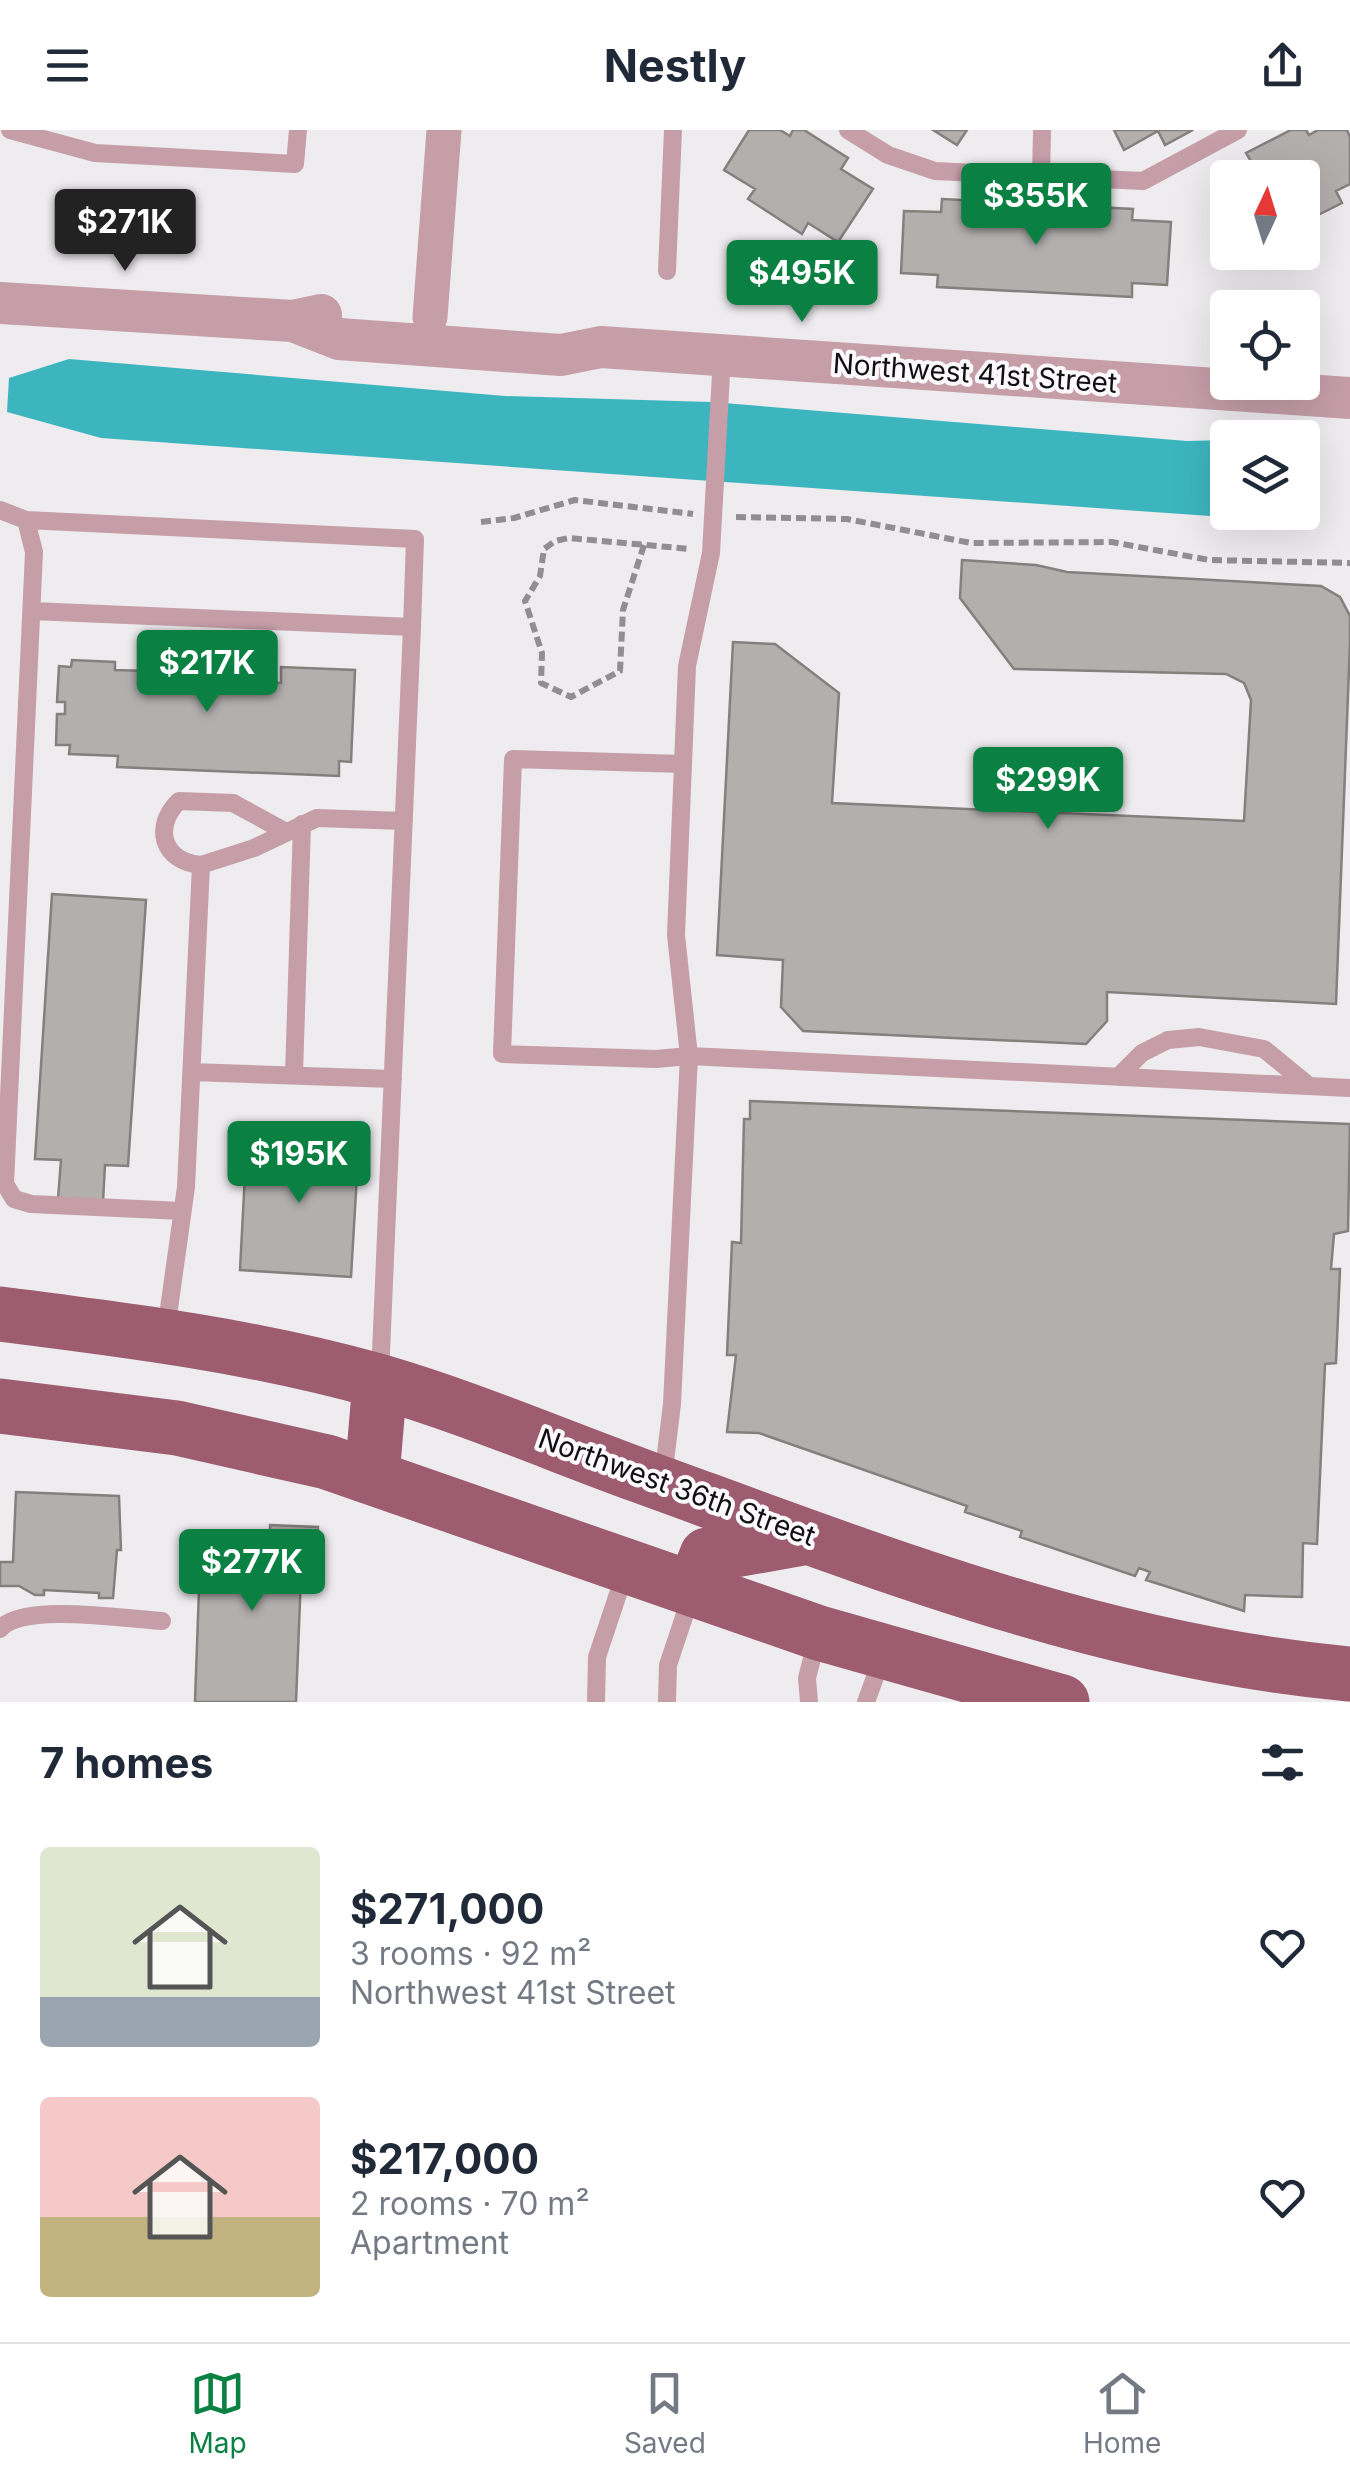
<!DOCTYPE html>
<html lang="en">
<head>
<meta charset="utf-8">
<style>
  :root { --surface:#fff; --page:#f2f2f3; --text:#1f2937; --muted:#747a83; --line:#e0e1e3; --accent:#0b8043 }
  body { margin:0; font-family:Inter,sans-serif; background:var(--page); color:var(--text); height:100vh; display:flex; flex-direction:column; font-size:38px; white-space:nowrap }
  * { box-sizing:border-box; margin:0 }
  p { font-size:32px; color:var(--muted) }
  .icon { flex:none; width:55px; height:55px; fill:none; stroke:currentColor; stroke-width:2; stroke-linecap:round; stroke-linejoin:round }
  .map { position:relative; height:1572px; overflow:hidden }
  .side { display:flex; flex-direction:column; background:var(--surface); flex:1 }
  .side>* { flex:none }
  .needle { width:65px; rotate:4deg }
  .controls { position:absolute; left:1210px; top:30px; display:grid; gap:20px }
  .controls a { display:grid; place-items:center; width:110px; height:110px; border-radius:10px; background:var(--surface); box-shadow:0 10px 40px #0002; font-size:50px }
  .price { position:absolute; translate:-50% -85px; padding:0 22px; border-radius:10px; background:var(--accent); color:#fff; font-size:32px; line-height:65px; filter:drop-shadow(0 2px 5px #0008) }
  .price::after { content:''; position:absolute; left:50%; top:60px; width:30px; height:22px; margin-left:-15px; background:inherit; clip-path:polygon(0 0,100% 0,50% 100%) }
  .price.selected { background:#222; color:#fff }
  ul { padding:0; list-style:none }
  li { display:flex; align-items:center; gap:30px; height:250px; padding:0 40px }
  li span { display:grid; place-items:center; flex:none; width:280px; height:200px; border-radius:10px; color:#555 }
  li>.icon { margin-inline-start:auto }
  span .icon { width:120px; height:120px; fill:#fffc; stroke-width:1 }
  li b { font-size:42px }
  h2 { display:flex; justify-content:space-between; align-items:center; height:120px; padding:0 40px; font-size:42px }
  header { display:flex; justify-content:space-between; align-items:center; height:130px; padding:0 40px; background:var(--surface); font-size:45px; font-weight:700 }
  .dock { display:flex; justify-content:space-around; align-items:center; height:140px; border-top:2px solid var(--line); background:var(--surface); font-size:28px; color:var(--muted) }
  .dock a { display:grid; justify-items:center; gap:5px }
  .dock .selected { color:var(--accent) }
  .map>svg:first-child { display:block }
  .water { fill:#3db5bf }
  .building { fill:#b2afad; stroke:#83807e; stroke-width:2.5 }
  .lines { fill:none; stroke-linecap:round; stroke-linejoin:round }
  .path { stroke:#908e90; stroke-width:6; stroke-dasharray:10 5; stroke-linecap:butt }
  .service { stroke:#c59ea8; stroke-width:18 }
  .minor { stroke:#c59ea8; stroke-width:35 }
  .tertiary { stroke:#c59ea8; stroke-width:42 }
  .primary { stroke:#9d5c6f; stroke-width:55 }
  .labels { text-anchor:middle; stroke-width:8; stroke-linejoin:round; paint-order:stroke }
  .street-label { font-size:28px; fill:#101010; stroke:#fcf9fc }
</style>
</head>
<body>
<header><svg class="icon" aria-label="menu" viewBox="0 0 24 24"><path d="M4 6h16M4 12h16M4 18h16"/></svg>Nestly<svg class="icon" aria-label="share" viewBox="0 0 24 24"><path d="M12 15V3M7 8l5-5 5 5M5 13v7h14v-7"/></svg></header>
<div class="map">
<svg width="1350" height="1572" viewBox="0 0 1350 1572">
  <rect width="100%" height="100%" fill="#efecef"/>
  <path class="water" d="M69 229 505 266 711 272 1187 311 1227 310 1228 382 1272 383 1268 387 1210 386 101 308 7 282 9 248Z"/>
  <path class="building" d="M749 0H780L790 6 793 0H804L848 28 841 39 873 59 838 112 808 93 802 104 748 69 755 59 724 40Z
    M933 0H967L957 15Z
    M1114 0H1193L1165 15 1158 1 1124 20Z
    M1291 0H1306L1309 5 1318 0H1347L1350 7V54L1336 61 1342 73 1302 93V48H1228V64L1220 49 1252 33 1246 23Z
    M942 69 1133 79 1132 90 1171 92 1167 155 1132 153V167L937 157 938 145 901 143 904 81 941 82Z
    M962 430 1036 435 1067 442 1321 456 1340 467 1350 486V513L1336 874 1107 862V891L1086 914 803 901 781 877 783 830 717 825 733 512 775 514 839 563 832 673 1244 691 1251 570 1244 553 1226 544 1014 539 960 468Z
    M150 512 185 513V526L239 528 238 551 281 553V537L355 540 351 632 339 631V646L117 637 118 626 69 624 70 615H56L57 584H65V572H57L59 536 71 537 72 530 115 532V540L149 541Z
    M52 764 146 770 128 1036 105 1035 103 1072 58 1069 61 1030 35 1029Z
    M750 971 1350 994 1348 1101 1334 1104 1331 1139H1340L1336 1233 1325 1234 1317 1414 1303 1413 1302 1467 1245 1465 1244 1481 1146 1450 1150 1442 1139 1438 1135 1446 1020 1407 1022 1401 965 1382 967 1376 759 1303 727 1302 736 1225H727L732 1112 741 1113 744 989H750Z
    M247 1005 359 1011 351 1147 240 1140Z
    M16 1362 119 1366 121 1420H117L113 1468H99V1463L44 1460V1465H35L19 1456H0V1432H13Z
    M270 1395 318 1397 316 1446H301L296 1572H195L201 1402 270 1408Z"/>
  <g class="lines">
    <path class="path" d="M736 387 847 389 971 413 1112 412 1209 430 1350 433
      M481 392 514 388 575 370 693 384
      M644 415 623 480 620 541 571 567 541 553 542 523 525 471 540 446 544 419 555 411 569 408 690 419"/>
    <path class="service" d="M10 0 95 23 295 34 298 0
      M848 0 888 25 935 41 1143 51 1238 0
      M1041 48 1042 0
      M667 141 673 0
      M0 380 26 390 34 422 5 1054 14 1069 31 1074 182 1081
      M26 390 415 409 412 497 32 481
      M683 634 513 629 502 924 656 929 689 926 1350 958
      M201 735C163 732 152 697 179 671L233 673 286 702
      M192 942 393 949
      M294 944 302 694
      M1118 947 1142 923 1168 910 1199 907 1264 919 1308 955
      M166 1200 186 1057 201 735 254 718 317 688 404 691
      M380 1246 412 497
      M663 1348 672 1274 689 926 676 805 687 536 711 423 722 226
      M0 1499C22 1472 127 1489 162 1491
      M596 1572 597 1527 626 1440
      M667 1572 668 1535 692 1463
      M809 1572 807 1548 817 1509
      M866 1572 883 1525"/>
    <path class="minor" d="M430 187 444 0"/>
    <path class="tertiary" d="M0 173 293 191 321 185
      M293 191 339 209 561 225 601 217 1350 268"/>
    <path class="primary" d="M0 1184C128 1200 254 1216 378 1251 468 1277 553 1314 641 1346 872 1430 1103 1522 1350 1544
      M0 1276 177 1298 327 1332 819 1503 1062 1572
      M372 1346 380 1252
      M694 1458 707 1425 803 1408"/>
  </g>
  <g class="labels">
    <g class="street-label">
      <text transform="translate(975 243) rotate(4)" y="10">Northwest 41st Street</text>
      <text transform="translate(677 1357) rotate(20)" y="10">Northwest 36th Street</text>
    </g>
  </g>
</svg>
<div class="controls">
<a><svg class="needle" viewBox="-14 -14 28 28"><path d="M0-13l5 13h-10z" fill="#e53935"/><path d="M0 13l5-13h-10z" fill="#747a83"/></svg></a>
<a><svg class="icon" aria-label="locate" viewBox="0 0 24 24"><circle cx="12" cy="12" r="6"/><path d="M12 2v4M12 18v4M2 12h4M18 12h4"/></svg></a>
<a><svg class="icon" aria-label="layers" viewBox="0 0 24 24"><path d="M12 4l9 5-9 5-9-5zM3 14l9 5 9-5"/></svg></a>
</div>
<b class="price" style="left:1036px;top:118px">$355K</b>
<b class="price selected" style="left:125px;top:144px">$271K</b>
<b class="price" style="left:802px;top:195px">$495K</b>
<b class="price" style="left:207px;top:585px">$217K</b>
<b class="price" style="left:1048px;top:702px">$299K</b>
<b class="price" style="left:299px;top:1076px">$195K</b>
<b class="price" style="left:252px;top:1484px">$277K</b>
</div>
<section class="side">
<h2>7 homes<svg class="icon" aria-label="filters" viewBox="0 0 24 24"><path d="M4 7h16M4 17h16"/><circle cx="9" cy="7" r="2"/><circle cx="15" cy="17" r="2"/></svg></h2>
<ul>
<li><span style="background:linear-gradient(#dfe7d0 75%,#9aa5b1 0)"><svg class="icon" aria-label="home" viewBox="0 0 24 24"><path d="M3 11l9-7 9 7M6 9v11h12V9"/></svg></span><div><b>$271,000</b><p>3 rooms · 92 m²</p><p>Northwest 41st Street</p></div><svg class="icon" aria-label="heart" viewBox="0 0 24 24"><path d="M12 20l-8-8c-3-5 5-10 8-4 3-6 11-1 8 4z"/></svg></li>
<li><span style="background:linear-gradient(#f6c9c9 60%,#c2b280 0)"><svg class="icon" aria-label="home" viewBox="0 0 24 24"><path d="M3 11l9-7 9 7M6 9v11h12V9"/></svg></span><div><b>$217,000</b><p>2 rooms · 70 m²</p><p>Apartment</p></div><svg class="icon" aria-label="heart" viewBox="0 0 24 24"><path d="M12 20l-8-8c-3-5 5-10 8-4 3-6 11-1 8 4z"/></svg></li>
</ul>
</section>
<nav class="dock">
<a class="selected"><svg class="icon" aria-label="map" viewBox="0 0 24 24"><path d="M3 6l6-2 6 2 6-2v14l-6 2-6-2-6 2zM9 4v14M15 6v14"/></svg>Map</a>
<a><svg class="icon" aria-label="saved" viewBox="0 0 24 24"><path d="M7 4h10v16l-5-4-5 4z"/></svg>Saved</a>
<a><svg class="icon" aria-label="home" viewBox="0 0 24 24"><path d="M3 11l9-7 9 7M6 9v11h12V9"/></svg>Home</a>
</nav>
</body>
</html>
